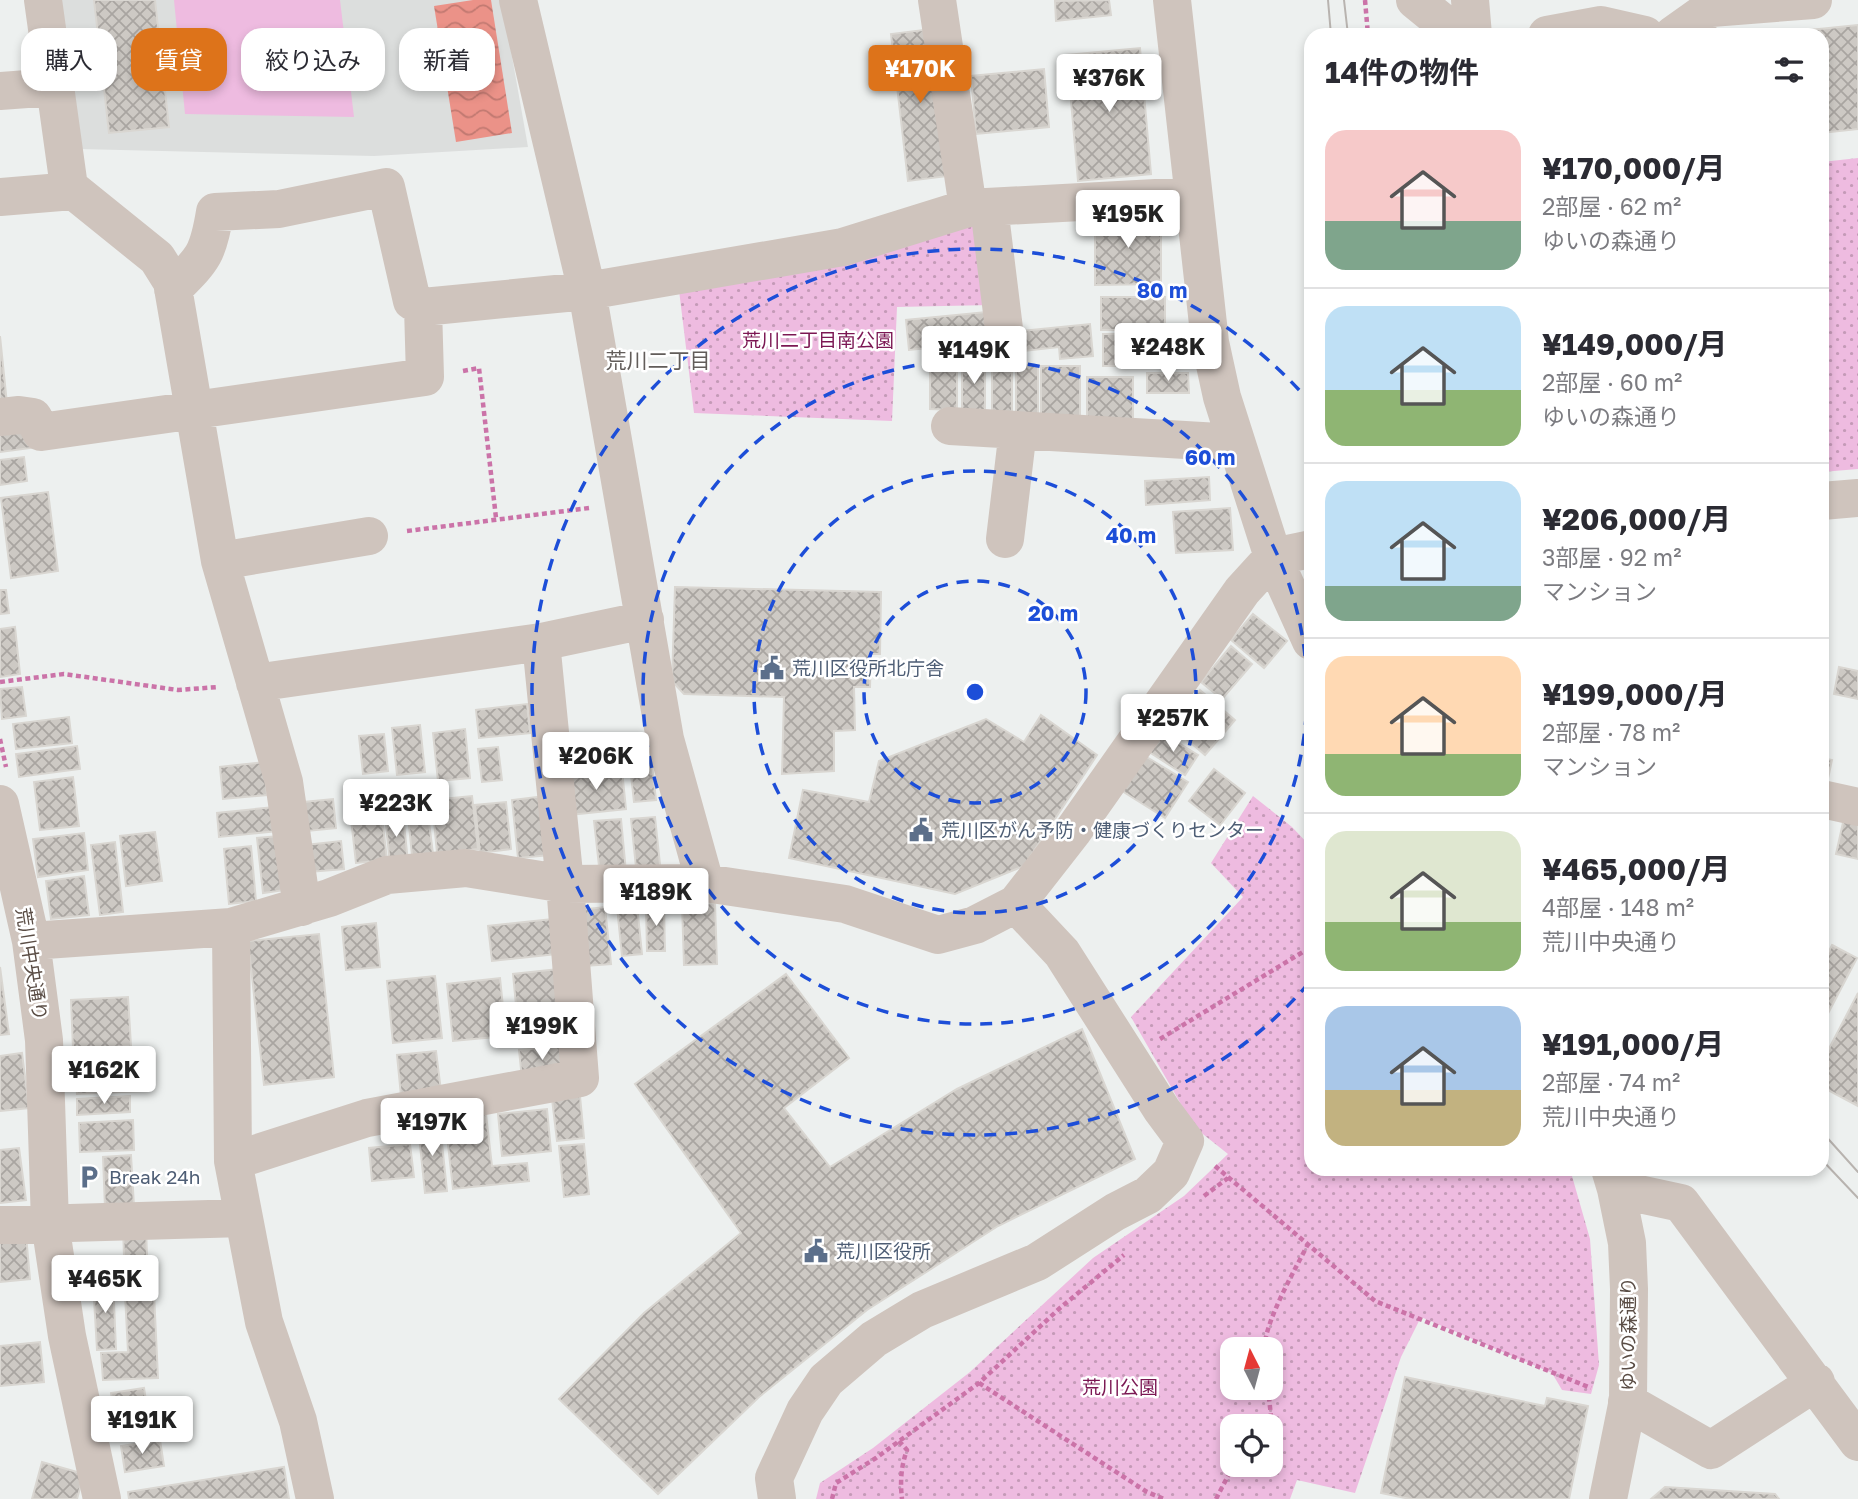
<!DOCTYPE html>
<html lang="ja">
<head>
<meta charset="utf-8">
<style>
  :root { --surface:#fff; --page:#f2f2f3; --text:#2b2b33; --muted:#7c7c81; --line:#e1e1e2; --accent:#dd731a }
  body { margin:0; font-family:"Golos Text","Noto Sans JP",sans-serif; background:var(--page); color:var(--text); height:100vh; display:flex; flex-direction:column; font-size:26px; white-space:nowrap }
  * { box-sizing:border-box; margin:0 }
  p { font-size:23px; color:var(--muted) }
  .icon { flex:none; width:38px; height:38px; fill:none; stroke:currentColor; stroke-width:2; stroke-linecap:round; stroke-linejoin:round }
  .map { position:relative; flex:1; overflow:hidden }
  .panel { position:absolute; left:1304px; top:28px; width:525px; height:1148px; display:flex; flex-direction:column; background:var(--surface); border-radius:21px; box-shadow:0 4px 10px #0003 }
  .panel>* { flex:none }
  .guide { position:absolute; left:21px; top:28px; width:665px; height:63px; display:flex; gap:14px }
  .needle { width:46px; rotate:354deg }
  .fabs { position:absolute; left:1220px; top:1337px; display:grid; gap:14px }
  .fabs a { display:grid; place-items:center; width:63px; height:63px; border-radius:14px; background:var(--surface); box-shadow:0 4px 10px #0003; font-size:35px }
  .price { position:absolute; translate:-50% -60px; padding:0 16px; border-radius:7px; background:#fff; color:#222; font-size:23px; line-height:46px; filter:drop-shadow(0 2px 4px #0008) }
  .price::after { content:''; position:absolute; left:50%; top:42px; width:21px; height:16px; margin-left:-10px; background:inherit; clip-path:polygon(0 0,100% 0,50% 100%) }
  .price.active { background:var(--accent); color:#fff }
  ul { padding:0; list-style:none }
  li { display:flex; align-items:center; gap:21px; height:175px; padding:0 21px }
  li+li { border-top:2px solid var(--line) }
  li span { display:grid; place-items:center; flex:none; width:196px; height:140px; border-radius:21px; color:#555 }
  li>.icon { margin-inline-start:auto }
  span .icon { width:84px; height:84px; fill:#fffc; stroke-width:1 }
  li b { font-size:30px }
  h2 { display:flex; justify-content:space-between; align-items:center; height:84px; padding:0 21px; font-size:30px }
  .pill { padding:0 24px; border-radius:21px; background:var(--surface); box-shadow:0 4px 10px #0003; font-size:24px; line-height:63px }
  .pill.active { background:var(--accent); color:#fff }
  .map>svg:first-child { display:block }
  .education { fill:#dcdedd }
  .park { fill:url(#park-dots); fill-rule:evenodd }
  .pitch { fill:#eebbe0 }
  .water { fill:url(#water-waves) }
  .building { fill:url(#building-cross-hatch); stroke:#d9d6d1; stroke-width:2 }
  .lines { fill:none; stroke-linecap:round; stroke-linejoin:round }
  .path { stroke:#cb73a8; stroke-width:4.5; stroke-dasharray:5 3.5; stroke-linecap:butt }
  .minor { stroke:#cfc4bd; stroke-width:38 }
  .tram { stroke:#b8b3af; stroke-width:2 }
  .ring { fill:none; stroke:#1d4ed8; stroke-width:3.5; stroke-dasharray:12 9 }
  .labels { text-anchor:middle; stroke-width:5; stroke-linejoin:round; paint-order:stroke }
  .park-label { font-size:19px; fill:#7b1753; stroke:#fff }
  .service-label { font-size:19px; fill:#4e5e75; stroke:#fff; text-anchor:start }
  .street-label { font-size:19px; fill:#5a4d45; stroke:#fff }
  .neighbourhood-label { font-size:21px; fill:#625d5a; stroke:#fff }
  .centre { fill:#1d4ed8; stroke:#fff; stroke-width:3.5 }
  .ring-label { font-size:21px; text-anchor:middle; font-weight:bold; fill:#1d4ed8; stroke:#fff; stroke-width:5; stroke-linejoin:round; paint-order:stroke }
</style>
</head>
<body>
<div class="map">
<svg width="1858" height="1499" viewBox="0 0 1858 1499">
  <defs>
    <pattern id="park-dots" width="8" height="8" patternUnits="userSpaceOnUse" patternTransform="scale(1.75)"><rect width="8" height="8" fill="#eebbe0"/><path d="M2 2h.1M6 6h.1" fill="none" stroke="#c49ab7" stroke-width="1.8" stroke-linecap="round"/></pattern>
    <pattern id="water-waves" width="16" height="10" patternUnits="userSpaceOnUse" patternTransform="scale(1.75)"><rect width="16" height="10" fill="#eb9288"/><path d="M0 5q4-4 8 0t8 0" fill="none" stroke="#c17971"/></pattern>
    <pattern id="building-cross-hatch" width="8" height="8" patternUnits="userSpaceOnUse" patternTransform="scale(1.75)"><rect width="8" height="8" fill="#cdc9c4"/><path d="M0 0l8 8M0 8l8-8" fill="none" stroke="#a9a5a1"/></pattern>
  </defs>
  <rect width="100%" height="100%" fill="#edf0ef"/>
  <path class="education" d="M56 0H502L528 147 374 156 79 149Z"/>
  <path class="park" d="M1858 158V469L1822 472V162Z
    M980 216 991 305 897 307 892 421 694 413 678 282Z
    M1253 796 1292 827 1311 847V1169H1570L1590 1239 1599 1365 1591 1394 1562 1390 1552 1373 1421 1317 1401 1357 1355 1493 1297 1480 1290 1499H816L820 1483 873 1448 970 1372 1093 1258 1184 1196 1228 1154 1194 1127 1131 1017 1243 897 1211 863ZM1232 1349H1270V1388H1232ZM1232 1426H1270V1465H1232Z"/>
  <path class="pitch" d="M174 0H340L354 117 185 114Z"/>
  <path class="water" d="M473 0H491L512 133 456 142 434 6Z"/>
  <path class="building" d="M94 0H155L169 127 109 133Z
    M1109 0 1111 15 1056 21 1055 1Z
    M1858 25V129L1822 133V35H1810V30Z
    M931 29 948 176 908 181 891 34Z
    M1140 48 1151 174 1078 181 1067 55Z
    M1044 69 1049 127 976 134 971 76Z
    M1095 215H1161V284L1095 285Z
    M1101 297H1165V330H1101Z
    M986 312 989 342 909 350 906 320Z
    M1090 324 1093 356 1060 359 1059 347 1024 351 1022 331Z
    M1103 334H1177V366H1103Z
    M0 336 7 404 0 405Z
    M930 359H957V410L930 409Z
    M962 362H985V411H962Z
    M992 364H1012V413H992Z
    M1016 365H1038V417L1016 416Z
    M1041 366H1080V420L1041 419Z
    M1147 373H1188L1189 393H1147Z
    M1087 377H1133V424H1087Z
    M27 418 31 448 0 452V422Z
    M24 457 27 481 0 485V460Z
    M1209 477 1210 500 1146 505 1145 481Z
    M48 492 58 571 11 578 1 498Z
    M1230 508 1233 550 1176 553 1173 512Z
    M675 587 881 592 880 654H871L870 687H854L855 730 834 731V771L782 774 784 697 684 694 672 681Z
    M0 590H6L9 613 0 614Z
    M1253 614 1287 641 1264 668 1231 640Z
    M15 627 20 674 0 677V629Z
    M1231 646 1252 664 1222 699 1201 682Z
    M1839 667 1858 671V699L1834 694Z
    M22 687 26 716 2 719 0 689Z
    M1200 690 1235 720 1205 755 1170 725Z
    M527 704 530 733 479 738 476 710Z
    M1041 715 1097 755 1024 866 955 894 789 858 803 790 869 802 879 761 986 719 1024 742Z
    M69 717 72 743 16 749 13 724Z
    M420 725 425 772 397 775 392 728Z
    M465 729 470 778 438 781 433 733Z
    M1161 732 1198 755 1185 775 1149 752Z
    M384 734 388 771 363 774 359 736Z
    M77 746 80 769 19 777 16 754Z
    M498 747 502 780 482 782 478 749Z
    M1145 756 1188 782 1165 818 1122 791Z
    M1822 758 1832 760 1826 788 1822 787Z
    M264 762 267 795 223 799 220 767Z
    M652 763 656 800 634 802 630 766Z
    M1214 769 1245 793 1220 825 1189 801Z
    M622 770 626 809 570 815 565 776Z
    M73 777 79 826 40 830 34 782Z
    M422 784 424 805 389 808 387 788Z
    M472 796 478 849 437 853 432 800Z
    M544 796 550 855 518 858 512 800Z
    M333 799 336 828 307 831 304 802Z
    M506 802 511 849 480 853 475 805Z
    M274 807 277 831 219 837 217 813Z
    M403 814 408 862 390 864 385 816Z
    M428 814 434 862 413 865 408 816Z
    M382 816 387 860 356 863 351 819Z
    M655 817 661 874 637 877 631 819Z
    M1844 818 1858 821V859L1836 854Z
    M621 819 626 872 600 875 594 821Z
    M155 832 162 881 126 886 120 836Z
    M84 833 88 870 38 877 33 839Z
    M279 836 285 890 263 893 257 838Z
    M341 841 344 869 309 872 306 845Z
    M115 842 123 912 100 915 91 845Z
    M251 846 256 901 229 904 224 849Z
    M84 876 89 915 51 919 46 881Z
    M715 903 717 964 684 965 682 904Z
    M637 905 642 954 622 956 617 907Z
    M664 905 665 951H647L646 906Z
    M605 907 611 964 585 966 579 910Z
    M552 919 556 954 492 961 488 926Z
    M376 923 380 967 346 970 342 927Z
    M319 934 334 1077 264 1085 248 941Z
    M1832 945 1857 958 1822 1025V965Z
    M0 967 9 1034 0 1035Z
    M558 969 564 1022 518 1026 513 974Z
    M786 974 849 1058 784 1108 830 1167 957 1089 1082 1029 1135 1159 998 1226 867 1310 759 1397 658 1494 559 1399 644 1313 741 1233 635 1084Z
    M435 976 442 1038 393 1043 387 981Z
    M500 978 506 1036 453 1041 447 984Z
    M1858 993V1106L1822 1087V1062Z
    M128 997 131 1046 73 1049 71 1000Z
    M561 1046 564 1075 522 1079 519 1050Z
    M436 1051 441 1091 401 1096 397 1055Z
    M22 1053 29 1108 0 1111V1056Z
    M141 1057 143 1091 77 1094 76 1060Z
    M130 1096V1112L77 1115V1099Z
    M580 1096 584 1138 557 1141 552 1099Z
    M547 1109 551 1151 502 1156 498 1114Z
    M486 1114 492 1166 527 1163 529 1181 453 1189 445 1118Z
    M133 1120 134 1150 80 1152 79 1123Z
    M440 1124 447 1191 425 1193 418 1126Z
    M410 1144 414 1177 372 1181 369 1148Z
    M584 1144 589 1194 564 1197 559 1146Z
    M19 1148 26 1200 0 1203V1150Z
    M131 1155 134 1206 105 1208 103 1157Z
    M146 1227 148 1285H125L123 1228Z
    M26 1235 30 1279 0 1282V1237Z
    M113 1280 116 1349 97 1350 93 1281Z
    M154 1293 158 1378 103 1380 101 1353 128 1352 125 1294Z
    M40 1342 44 1382 0 1386V1346Z
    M1405 1377 1545 1406 1547 1398 1588 1406 1569 1499H1410L1381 1493Z
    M144 1388 151 1432 118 1437 111 1393Z
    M160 1440 164 1466 125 1472 121 1446Z
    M42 1462 84 1474 77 1499H32Z
    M284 1467 289 1499H129L128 1492Z
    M1665 1487 1775 1494 1779 1499H1651Z"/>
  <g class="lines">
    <path class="path" d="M1365 0 1368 35
      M463 371 479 368 496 518
      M407 531 589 508
      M0 682 64 674 178 690 218 687
      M0 739 6 767
      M1160 1039 1311 947
      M1215 1166 1375 1301 1591 1388
      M1204 1196 1228 1178
      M1264 1349C1266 1319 1294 1272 1308 1244
      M979 1383 1147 1492 1164 1499
      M1268 1388 1274 1445 1270 1446
      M899 1441 907 1450C901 1466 900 1482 902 1499
      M832 1499 836 1483 876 1458 979 1383 1060 1308 1124 1255
      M1216 1499 1230 1472 1239 1465"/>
    <path class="minor" d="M43 0 69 187 157 258 172 282 220 561 284 782 302 907
      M518 0 587 291 665 739 705 883
      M937 0 968 208
      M1172 0 1210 342 1222 397 1273 557 1311 641
      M1415 0 1458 35
      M1470 0 1473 35
      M1547 35 1601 25 1645 35
      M1673 35 1711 8 1813 0
      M0 91 54 87
      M0 197 73 191
      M989 207 1005 337
      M173 289C203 259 208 255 215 212L279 209 386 187 412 301 423 307
      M0 417 19 415 33 417 41 432 425 377 423 307 587 291 843 247 968 208 1193 196
      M950 426 1236 443
      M1822 501 1858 498
      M1005 539 1018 430
      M220 561 369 536
      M255 683 541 642 645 620
      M1822 799 1858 807
      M0 804 31 941 44 1040 50 1223 67 1336 102 1499
      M231 927 233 1161 264 1322 298 1421 315 1499
      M31 941 231 927 329 898 387 875 466 868 565 884 705 883 845 904 938 935 975 925 1016 904 1073 831 1242 591 1273 557 1311 549
      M233 1161 367 1118 580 1078 565 884 541 642
      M1616 1189 1681 1203 1858 1442
      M0 1225 244 1218
      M1627 1402 1711 1450 1816 1382
      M777 1499 774 1478 805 1411 826 1380 874 1339 922 1310 1037 1262 1115 1212 1148 1195 1171 1173 1185 1141 1162 1110 1062 953 1016 904
      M1608 1499 1628 1400 1629 1289 1627 1243 1616 1189 1610 1169"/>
    <path class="tram" d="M1328 0 1331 35
      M1344 0 1348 35
      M1822 1132 1858 1172
      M1822 1160 1858 1198"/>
  </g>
  <g class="ring">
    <circle cx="975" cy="692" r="111"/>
    <circle cx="975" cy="692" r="221"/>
    <circle cx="975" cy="692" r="332"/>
    <path d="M1309 983A443 443 0 1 1 1309 401"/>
  </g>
  <defs>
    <g id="civic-bare" transform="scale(1.89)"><path d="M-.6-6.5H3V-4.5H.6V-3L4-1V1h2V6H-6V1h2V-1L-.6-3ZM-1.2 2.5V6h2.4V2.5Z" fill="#5c6f8a" stroke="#fff" stroke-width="2.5" paint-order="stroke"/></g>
    <g id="parking-bare" transform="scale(1.89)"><path d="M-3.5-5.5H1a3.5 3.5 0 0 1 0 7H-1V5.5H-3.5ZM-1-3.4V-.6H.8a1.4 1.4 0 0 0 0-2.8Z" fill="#5c6f8a" stroke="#fff" stroke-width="2.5" paint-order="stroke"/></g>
  </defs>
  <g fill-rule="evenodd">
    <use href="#civic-bare" x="772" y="668"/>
    <use href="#civic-bare" x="921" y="830"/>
    <use href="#parking-bare" x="89" y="1177"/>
    <use href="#civic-bare" x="816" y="1251"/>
  </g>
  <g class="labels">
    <g class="park-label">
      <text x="818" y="347">荒川二丁目南公園</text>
      <text x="1120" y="1394">荒川公園</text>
    </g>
    <g class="service-label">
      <text x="792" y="675">荒川区役所北庁舎</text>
      <text x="941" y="837">荒川区がん予防・健康づくりセンター</text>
      <text x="109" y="1184">Break 24h</text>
      <text x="836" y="1258">荒川区役所</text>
    </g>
    <g class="street-label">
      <text transform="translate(32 964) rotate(81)" y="7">荒川中央通り</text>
      <text transform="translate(1628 1334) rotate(-90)" y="7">ゆいの森通り</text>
    </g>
    <g class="neighbourhood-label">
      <text x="658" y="368">荒川二丁目</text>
    </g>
  </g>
  <circle cx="975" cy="692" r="10" class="centre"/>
  <g class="ring-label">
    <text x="1162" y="298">80 m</text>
    <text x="1210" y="465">60 m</text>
    <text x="1131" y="543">40 m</text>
    <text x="1053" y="621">20 m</text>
  </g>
</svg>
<div class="fabs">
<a><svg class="needle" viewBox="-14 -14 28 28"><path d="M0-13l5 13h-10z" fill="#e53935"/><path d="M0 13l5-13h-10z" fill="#7c7c81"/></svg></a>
<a><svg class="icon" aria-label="locate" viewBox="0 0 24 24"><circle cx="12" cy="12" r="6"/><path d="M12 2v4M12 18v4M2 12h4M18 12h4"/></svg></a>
</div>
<b class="price active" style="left:920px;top:105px">¥170K</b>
<b class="price" style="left:1109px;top:114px">¥376K</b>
<b class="price" style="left:1128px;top:250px">¥195K</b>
<b class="price" style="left:1168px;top:383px">¥248K</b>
<b class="price" style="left:974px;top:386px">¥149K</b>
<b class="price" style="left:1173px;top:754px">¥257K</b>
<b class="price" style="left:596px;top:792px">¥206K</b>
<b class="price" style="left:396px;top:839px">¥223K</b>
<b class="price" style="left:656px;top:928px">¥189K</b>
<b class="price" style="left:542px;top:1062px">¥199K</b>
<b class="price" style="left:104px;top:1106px">¥162K</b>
<b class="price" style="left:432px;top:1158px">¥197K</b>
<b class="price" style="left:105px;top:1315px">¥465K</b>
<b class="price" style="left:142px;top:1456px">¥191K</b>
<div class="guide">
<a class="pill">購入</a>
<a class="pill active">賃貸</a>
<a class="pill">絞り込み</a>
<a class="pill">新着</a>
</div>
<section class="panel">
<h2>14件の物件<svg class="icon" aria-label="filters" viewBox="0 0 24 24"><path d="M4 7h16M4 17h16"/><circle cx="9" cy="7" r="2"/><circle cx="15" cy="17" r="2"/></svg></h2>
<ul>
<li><span style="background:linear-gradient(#f6c9c9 65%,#7fa58c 0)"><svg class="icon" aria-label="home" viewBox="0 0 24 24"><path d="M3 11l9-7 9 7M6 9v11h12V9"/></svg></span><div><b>¥170,000/月</b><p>2部屋 · 62 m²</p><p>ゆいの森通り</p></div></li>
<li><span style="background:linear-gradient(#bfe0f5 60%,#8fb573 0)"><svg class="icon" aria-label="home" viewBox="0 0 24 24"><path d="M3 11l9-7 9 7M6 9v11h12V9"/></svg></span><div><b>¥149,000/月</b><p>2部屋 · 60 m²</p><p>ゆいの森通り</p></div></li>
<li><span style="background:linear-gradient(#bfe0f5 75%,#7fa58c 0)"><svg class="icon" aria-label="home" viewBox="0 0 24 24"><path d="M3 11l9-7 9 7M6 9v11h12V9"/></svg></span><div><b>¥206,000/月</b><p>3部屋 · 92 m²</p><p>マンション</p></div></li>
<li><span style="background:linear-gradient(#ffd9b3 70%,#8fb573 0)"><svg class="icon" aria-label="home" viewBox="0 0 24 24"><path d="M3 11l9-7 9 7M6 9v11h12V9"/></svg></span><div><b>¥199,000/月</b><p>2部屋 · 78 m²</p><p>マンション</p></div></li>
<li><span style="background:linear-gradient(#dfe7d0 65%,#8fb573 0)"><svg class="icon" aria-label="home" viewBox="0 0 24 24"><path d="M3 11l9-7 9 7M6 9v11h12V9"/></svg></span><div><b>¥465,000/月</b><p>4部屋 · 148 m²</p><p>荒川中央通り</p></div></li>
<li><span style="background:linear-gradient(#a9c7e8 60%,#c2b280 0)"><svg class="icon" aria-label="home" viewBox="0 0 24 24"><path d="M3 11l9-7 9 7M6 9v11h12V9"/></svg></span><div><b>¥191,000/月</b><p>2部屋 · 74 m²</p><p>荒川中央通り</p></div></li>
</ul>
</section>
</div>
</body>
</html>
